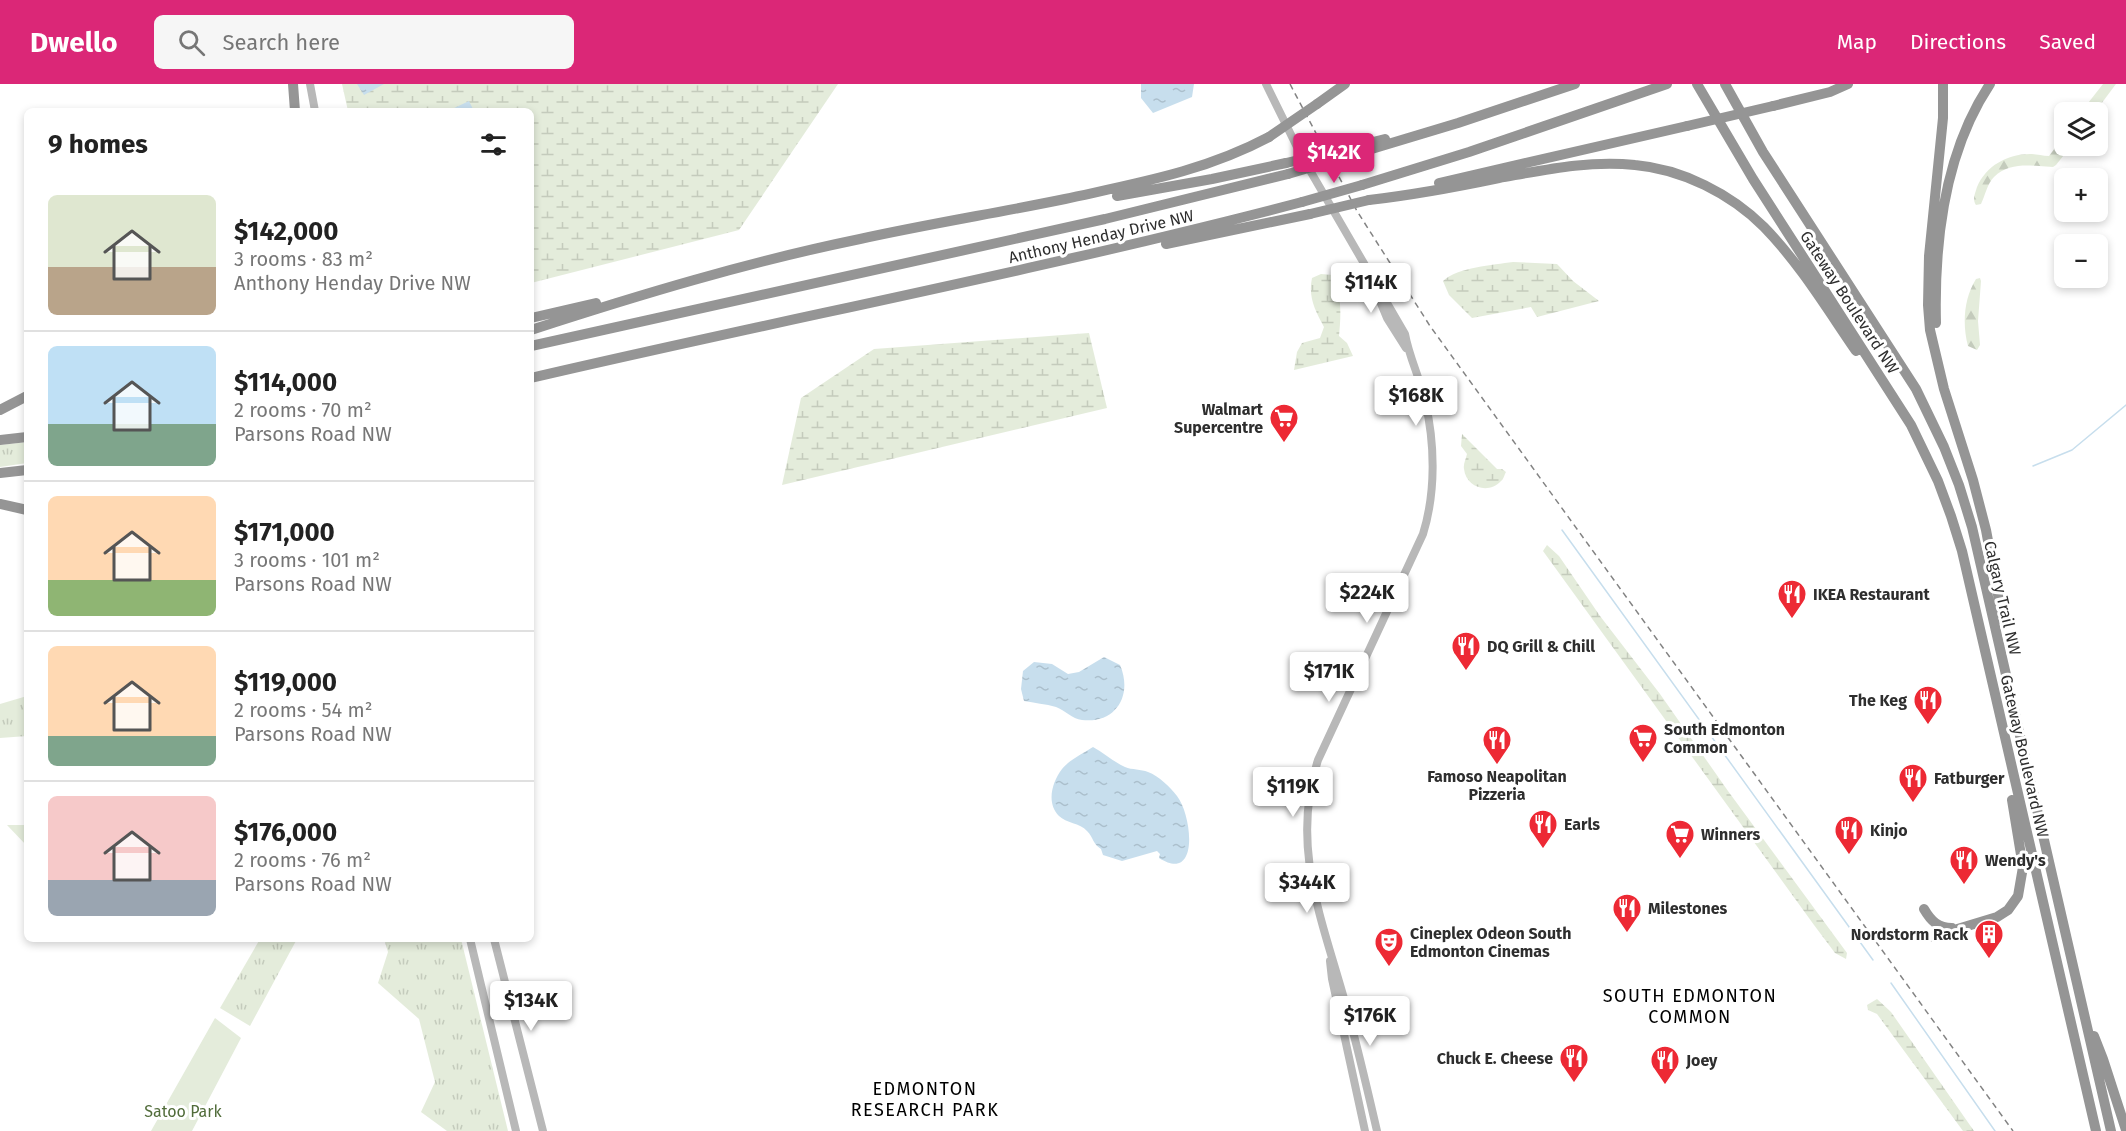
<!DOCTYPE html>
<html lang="en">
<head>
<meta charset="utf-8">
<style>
  :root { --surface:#fff; --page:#f6f6f6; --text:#222; --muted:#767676; --line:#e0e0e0; --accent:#db2777 }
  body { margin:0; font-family:"Fira Sans",sans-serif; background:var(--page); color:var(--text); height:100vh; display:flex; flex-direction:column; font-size:22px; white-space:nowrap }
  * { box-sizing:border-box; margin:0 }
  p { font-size:20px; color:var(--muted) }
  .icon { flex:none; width:33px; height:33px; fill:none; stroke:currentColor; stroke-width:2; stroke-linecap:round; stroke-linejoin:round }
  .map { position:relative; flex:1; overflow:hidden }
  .side { position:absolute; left:24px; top:24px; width:510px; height:834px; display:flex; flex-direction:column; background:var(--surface); border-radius:9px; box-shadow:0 3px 9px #0003 }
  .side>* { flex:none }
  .buttons { position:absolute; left:2054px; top:18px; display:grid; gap:12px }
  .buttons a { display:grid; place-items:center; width:54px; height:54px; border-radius:9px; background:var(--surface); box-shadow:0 3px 9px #0003; font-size:30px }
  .price { position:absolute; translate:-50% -51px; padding:0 14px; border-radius:6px; background:#fff; color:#222; font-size:20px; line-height:39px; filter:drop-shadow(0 2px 3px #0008) }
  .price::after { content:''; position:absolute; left:50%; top:36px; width:18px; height:14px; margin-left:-9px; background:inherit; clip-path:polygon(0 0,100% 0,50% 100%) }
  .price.active { background:var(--accent); color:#fff }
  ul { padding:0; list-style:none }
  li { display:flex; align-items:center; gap:18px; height:150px; padding:0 24px }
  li+li { border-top:2px solid var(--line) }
  li span { display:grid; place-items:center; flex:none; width:168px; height:120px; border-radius:9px; color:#555 }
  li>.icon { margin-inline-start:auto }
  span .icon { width:72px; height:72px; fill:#fffc; stroke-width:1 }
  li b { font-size:26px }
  h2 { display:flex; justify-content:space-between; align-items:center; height:72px; padding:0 24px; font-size:26px }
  header { display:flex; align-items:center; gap:36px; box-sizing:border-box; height:84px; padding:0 30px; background:var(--accent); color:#fff }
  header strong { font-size:28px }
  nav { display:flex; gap:33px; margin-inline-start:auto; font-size:21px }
  .search { width:420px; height:54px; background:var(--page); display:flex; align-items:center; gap:15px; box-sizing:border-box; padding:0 21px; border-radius:9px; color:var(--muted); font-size:22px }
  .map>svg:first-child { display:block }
  .grass { fill:url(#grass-tufts) }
  .forest { fill:url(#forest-firs) }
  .wetland { fill:url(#wetland-marsh) }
  .green { fill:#e4ecdb }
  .water { fill:url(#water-ripples) }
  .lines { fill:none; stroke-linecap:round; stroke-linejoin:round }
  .stream { stroke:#c7deed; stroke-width:1.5 }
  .secondary { stroke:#b8b8b8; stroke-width:8 }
  .motorway { stroke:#959595; stroke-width:10 }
  .rail { stroke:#838383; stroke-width:1.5; stroke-dasharray:6 4.5; stroke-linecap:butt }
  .motorway-bridge { stroke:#959595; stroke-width:10 }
  .labels { text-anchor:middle; stroke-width:6; stroke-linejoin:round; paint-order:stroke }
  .street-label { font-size:16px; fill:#2e2e2e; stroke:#fff }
  .poi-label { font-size:16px; font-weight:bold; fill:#2e2e2e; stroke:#fff; text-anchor:start }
  .park-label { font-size:16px; fill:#516c3a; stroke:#fff }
  .neighbourhood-label { font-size:18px; letter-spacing:1.5px; fill:#000; stroke:#fff }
</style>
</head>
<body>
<header>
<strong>Dwello</strong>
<div class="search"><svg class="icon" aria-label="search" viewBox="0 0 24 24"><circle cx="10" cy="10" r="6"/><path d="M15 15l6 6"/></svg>Search here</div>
<nav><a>Map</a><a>Directions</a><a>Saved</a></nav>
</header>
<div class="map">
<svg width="2126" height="1047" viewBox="0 0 2126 1047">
  <defs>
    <pattern id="grass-tufts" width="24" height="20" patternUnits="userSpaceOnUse" patternTransform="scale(1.5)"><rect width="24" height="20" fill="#e4ecdb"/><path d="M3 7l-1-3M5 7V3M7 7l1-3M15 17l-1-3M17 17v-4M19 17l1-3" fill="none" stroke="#c4cbbc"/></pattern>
    <pattern id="forest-firs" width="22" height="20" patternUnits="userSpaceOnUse" patternTransform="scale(1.5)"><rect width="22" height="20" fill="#e4ecdb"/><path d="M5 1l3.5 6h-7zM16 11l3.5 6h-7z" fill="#c4cbbc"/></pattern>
    <pattern id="wetland-marsh" width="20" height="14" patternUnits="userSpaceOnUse" patternTransform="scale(1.5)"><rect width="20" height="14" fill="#e4ecdb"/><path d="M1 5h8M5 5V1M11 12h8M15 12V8" fill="none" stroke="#c4cbbc"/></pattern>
    <pattern id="water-ripples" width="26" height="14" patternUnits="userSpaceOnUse" patternTransform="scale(1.5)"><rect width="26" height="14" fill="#c7deed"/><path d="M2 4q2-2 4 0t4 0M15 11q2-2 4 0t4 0" fill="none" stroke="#abbfcc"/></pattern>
  </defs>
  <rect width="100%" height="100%" fill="#fff"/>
  <path class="grass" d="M27 358V379L0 383V361Z
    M27 612V652L0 654V620Z
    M260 855H297L250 942 220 924Z
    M384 855H461L508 1047H447L421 1028 435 998 419 935 378 899 388 868Z"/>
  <path class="forest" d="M2103 0H2116L2095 28H2081Z
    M2064 52V62H2071L2056 81 2053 83C2033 82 2010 77 1994 93 1987 100 1985 112 1981 120L1976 121C1972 115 1975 110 1977 103 1986 82 2007 70 2030 70 2036 70 2042 72 2049 72Z
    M1980 194 1981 197 1978 237 1980 261 1977 266 1968 262C1962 240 1964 214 1976 195Z"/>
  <path class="wetland" d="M342 0H838L739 146 531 199V27H348Z
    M1513 178 1557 180 1573 197 1599 217 1537 233 1531 223 1472 234 1449 211 1443 197C1458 183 1493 181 1513 178Z
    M1321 190 1333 191C1342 210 1341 232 1339 252L1347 259 1353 272 1294 286 1297 268 1302 259 1320 254 1324 243C1315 226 1308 213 1312 194Z
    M1089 249 1107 324 782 401 801 314 874 265Z
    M1462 350 1497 385H1502L1506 388C1504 391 1504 395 1501 397 1488 411 1466 403 1464 385 1463 380 1466 375 1467 370L1461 362Z
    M1547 461 1559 472 1600 532 1660 610 1728 707 1847 869 1846 875 1835 869 1814 841 1543 467Z
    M1877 915 1891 928 1974 1047H1963L1877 930 1868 926 1867 921Z"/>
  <path class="green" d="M7 741H27V762Z
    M215 934 241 954 192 1047H151Z"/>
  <path class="water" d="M357 0H384L364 11Z
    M1141 0H1194L1192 13 1153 29 1141 14Z
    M469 17 474 27H448Z
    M1104 573 1120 581C1133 611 1116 640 1082 636 1072 635 1065 626 1056 623 1046 620 1034 619 1024 617L1021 605 1023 587 1034 578 1052 580 1068 590 1079 588Z
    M1093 663C1104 669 1114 678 1125 683 1132 686 1141 685 1148 688 1159 692 1170 703 1177 712 1192 731 1200 800 1159 774L1160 770 1157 767 1122 777 1103 771 1101 765C1092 759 1094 754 1087 747 1080 739 1066 739 1059 732 1046 719 1052 698 1062 685 1069 676 1084 669 1093 663Z"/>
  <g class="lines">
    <path class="stream" d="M2033 382 2072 366 2126 321
      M1562 446 1873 876
      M1891 899 1995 1047"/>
    <path class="secondary" d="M310 0 315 27
      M1266 0 1301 71 1405 250C1409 273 1420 294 1425 317 1435 359 1436 408 1423 450L1318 676C1290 762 1322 835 1345 918 1357 960 1367 1004 1377 1047
      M1377 210 1387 234 1406 264
      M470 855 516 1047
      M494 855 543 1047
      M1330 877 1332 895 1365 1047"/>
    <path class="motorway" d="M293 0 295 27
      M1697 0 1753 95 1911 341 1938 397 1951 432 1962 467 2096 1047
      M1725 0 1763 68 1916 305 1944 363 1959 401 1972 443 2111 1047
      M1943 0V34L1929 172 1928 221 1930 246 1944 305 1973 396 1986 446 1999 516 1995 538
      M1317 20 1345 0
      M1773 22 1830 8 1848 0
      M1341 66 1385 55
      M1345 73 1458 39 1575 0
      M1439 99 1687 42
      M1362 101 1469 68 1667 0
      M1117 112 1212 95 1286 79
      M1369 116C1413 111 1456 103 1499 94 1544 86 1589 76 1635 81 1682 85 1731 110 1764 143 1800 180 1827 225 1856 267
      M1166 160 1310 130
      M531 234 596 219
      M1936 239C1934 158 1944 69 1990 0
      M531 246C639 211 748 178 860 155 928 140 997 129 1065 115 1137 99 1203 88 1269 53
      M531 262 1105 135 1288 90
      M531 294C788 234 1047 185 1302 118
      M0 326 27 312
      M0 356 27 353
      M0 389 27 386
      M0 420 27 426
      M1924 825C1931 837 1938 844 1952 844
      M1931 853 1997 833 2008 826 2018 812 2023 783 2012 716
      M2094 952 2103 975 2126 1046"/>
    <path class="rail" d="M1290 0 1357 127 1430 242 2013 1047"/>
    <path class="motorway-bridge" d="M1687 42 1773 22
      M1269 53 1317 20
      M1286 79 1341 66
      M1288 90 1345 73
      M1302 118 1362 101
      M1310 130 1369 116"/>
  </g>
  <defs>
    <g id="supermarket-pin" transform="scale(1.5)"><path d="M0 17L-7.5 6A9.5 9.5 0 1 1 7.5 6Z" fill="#ed2934" stroke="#fff"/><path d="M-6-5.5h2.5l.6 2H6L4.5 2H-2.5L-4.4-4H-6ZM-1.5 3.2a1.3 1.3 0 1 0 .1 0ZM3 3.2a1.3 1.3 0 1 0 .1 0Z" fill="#fff"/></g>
    <g id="restaurant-pin" transform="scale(1.5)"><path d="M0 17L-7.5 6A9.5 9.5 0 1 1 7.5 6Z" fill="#ed2934" stroke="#fff"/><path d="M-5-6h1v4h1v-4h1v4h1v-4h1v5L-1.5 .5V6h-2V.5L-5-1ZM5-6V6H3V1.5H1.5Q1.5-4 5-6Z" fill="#fff"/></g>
    <g id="building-pin" transform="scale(1.5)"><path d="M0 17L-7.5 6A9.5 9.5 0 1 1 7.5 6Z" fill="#ed2934" stroke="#fff"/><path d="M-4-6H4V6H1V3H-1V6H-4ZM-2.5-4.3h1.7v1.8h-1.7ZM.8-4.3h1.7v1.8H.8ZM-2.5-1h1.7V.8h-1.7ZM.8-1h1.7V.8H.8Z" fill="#fff"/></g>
    <g id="theatre-pin" transform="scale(1.5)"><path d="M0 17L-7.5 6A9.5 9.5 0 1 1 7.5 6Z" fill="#ed2934" stroke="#fff"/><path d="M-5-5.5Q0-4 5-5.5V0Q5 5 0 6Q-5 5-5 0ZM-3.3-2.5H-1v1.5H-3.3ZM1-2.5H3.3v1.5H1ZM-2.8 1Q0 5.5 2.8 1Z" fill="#fff"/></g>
  </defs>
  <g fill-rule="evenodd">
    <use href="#supermarket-pin" x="1284" y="334"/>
    <use href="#restaurant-pin" x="1792" y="510"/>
    <use href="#restaurant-pin" x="1466" y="562"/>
    <use href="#restaurant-pin" x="1928" y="616"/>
    <use href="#supermarket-pin" x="1643" y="654"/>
    <use href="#restaurant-pin" x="1497" y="656"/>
    <use href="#restaurant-pin" x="1913" y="694"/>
    <use href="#restaurant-pin" x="1543" y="740"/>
    <use href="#restaurant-pin" x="1849" y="746"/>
    <use href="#supermarket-pin" x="1680" y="750"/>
    <use href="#restaurant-pin" x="1964" y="776"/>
    <use href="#restaurant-pin" x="1627" y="824"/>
    <use href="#building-pin" x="1989" y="850"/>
    <use href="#theatre-pin" x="1389" y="858"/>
    <use href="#restaurant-pin" x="1574" y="974"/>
    <use href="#restaurant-pin" x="1665" y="976"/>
  </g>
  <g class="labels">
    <g class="street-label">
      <text transform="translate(1101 152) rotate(-13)" y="6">Anthony Henday Drive NW</text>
      <text transform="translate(1850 218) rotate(57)" y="6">Gateway Boulevard NW</text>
      <text transform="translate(2003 514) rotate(77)" y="6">Calgary Trail NW</text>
      <text transform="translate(2025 672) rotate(77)" y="6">Gateway Boulevard NW</text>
    </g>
    <g class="poi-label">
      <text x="1263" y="331" text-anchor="end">Walmart<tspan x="1263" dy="18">Supercentre</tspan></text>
      <text x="1813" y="516">IKEA Restaurant</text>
      <text x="1487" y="568">DQ Grill &amp; Chill</text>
      <text x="1907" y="622" text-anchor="end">The Keg</text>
      <text x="1664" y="651">South Edmonton<tspan x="1664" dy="18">Common</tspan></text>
      <text x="1497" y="698" text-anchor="middle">Famoso Neapolitan<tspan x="1497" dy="18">Pizzeria</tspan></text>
      <text x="1934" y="700">Fatburger</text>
      <text x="1564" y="746">Earls</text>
      <text x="1870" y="752">Kinjo</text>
      <text x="1701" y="756">Winners</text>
      <text x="1985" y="782">Wendy's</text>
      <text x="1648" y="830">Milestones</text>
      <text x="1410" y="855">Cineplex Odeon South<tspan x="1410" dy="18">Edmonton Cinemas</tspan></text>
      <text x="1968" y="856" text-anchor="end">Nordstorm Rack</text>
      <text x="1553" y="980" text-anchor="end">Chuck E. Cheese</text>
      <text x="1686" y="982">Joey</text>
    </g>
    <g class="park-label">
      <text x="183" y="1033">Satoo Park</text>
    </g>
    <g class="neighbourhood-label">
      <text x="1690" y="918">SOUTH EDMONTON<tspan x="1690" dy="21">COMMON</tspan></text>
      <text x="925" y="1011">EDMONTON<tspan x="925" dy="21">RESEARCH PARK</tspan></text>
    </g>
  </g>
</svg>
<div class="buttons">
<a><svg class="icon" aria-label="layers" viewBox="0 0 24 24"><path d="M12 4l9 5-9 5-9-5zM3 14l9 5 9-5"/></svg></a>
<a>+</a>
<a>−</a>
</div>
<b class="price active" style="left:1334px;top:100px">$142K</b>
<b class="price" style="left:1371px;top:230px">$114K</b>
<b class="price" style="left:1416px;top:343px">$168K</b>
<b class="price" style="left:1367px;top:540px">$224K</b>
<b class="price" style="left:1329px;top:619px">$171K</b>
<b class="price" style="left:1293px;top:734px">$119K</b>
<b class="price" style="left:1307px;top:830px">$344K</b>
<b class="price" style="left:531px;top:948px">$134K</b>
<b class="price" style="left:1370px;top:963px">$176K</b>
<section class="side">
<h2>9 homes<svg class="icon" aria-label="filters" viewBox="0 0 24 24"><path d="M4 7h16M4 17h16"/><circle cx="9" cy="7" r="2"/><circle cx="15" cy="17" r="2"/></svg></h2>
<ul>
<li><span style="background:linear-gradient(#dfe7d0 60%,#b9a48a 0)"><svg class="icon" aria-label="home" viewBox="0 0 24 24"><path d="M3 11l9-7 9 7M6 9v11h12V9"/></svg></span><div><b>$142,000</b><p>3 rooms · 83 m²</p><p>Anthony Henday Drive NW</p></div></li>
<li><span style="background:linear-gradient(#bfe0f5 65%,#7fa58c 0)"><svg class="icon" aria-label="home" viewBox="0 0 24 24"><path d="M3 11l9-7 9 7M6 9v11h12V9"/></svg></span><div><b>$114,000</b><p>2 rooms · 70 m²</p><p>Parsons Road NW</p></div></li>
<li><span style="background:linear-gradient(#ffd9b3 70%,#8fb573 0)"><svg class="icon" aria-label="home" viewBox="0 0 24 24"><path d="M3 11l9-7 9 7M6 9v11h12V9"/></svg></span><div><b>$171,000</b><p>3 rooms · 101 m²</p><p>Parsons Road NW</p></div></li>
<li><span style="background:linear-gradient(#ffd9b3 75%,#7fa58c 0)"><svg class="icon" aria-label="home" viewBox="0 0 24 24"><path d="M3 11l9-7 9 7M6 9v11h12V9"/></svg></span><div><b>$119,000</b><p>2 rooms · 54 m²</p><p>Parsons Road NW</p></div></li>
<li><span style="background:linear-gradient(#f6c9c9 70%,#9aa5b1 0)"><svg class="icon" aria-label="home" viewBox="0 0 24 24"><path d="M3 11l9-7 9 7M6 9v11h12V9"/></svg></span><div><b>$176,000</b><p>2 rooms · 76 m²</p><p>Parsons Road NW</p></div></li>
</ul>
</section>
</div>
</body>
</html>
